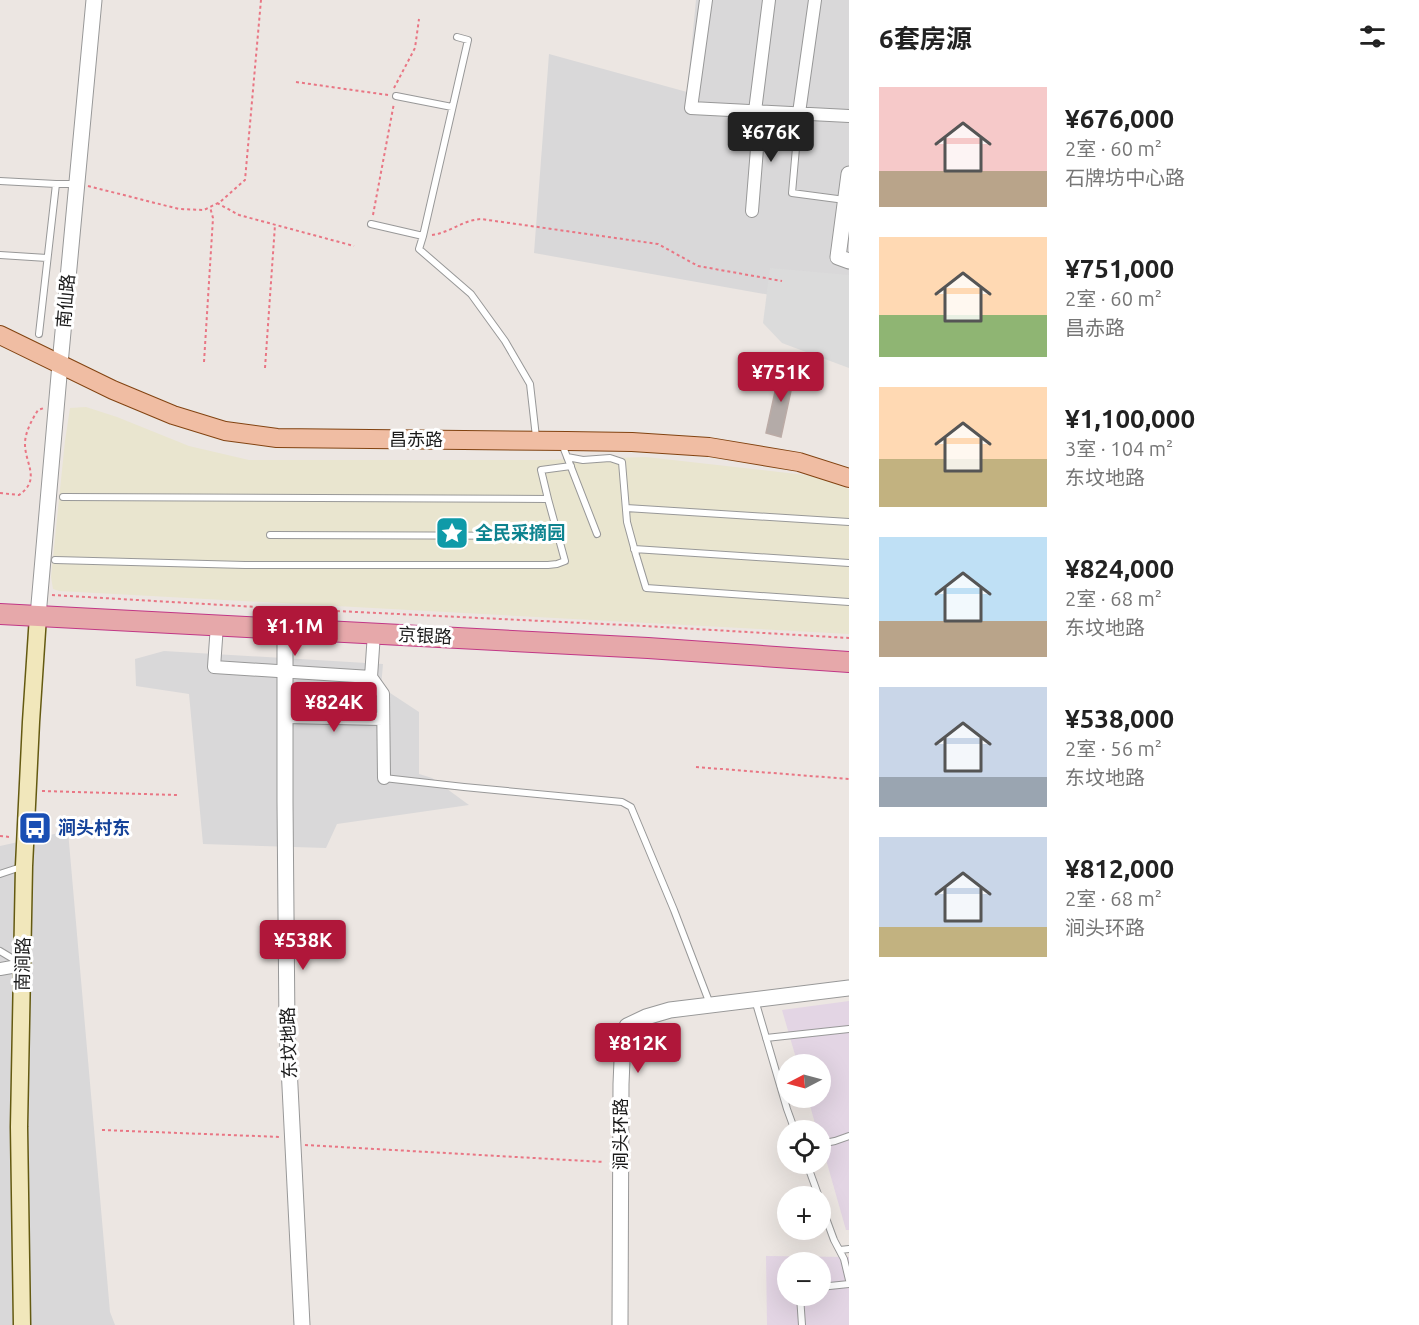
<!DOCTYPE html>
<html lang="zh">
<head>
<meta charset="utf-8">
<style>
  :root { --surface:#fff; --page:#f2f2f2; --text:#222; --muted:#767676; --accent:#b0173a }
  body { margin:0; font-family:Ubuntu,"Noto Sans SC",sans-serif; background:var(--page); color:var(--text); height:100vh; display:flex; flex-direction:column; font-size:22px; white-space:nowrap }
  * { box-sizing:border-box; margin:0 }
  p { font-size:20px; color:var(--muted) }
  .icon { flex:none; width:33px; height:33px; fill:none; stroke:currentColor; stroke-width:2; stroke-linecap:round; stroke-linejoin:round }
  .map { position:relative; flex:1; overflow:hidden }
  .sheet { display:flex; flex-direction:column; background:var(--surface); width:570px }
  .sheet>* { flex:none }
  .needle { width:39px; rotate:264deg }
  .tools { position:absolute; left:777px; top:1054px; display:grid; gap:12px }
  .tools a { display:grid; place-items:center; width:54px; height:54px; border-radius:50%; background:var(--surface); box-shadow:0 6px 24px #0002; font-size:30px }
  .price { position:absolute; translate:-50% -51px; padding:0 14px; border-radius:6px; background:var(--accent); color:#fff; font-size:20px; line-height:39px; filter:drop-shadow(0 2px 3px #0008) }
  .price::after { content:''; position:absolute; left:50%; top:36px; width:18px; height:14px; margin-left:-9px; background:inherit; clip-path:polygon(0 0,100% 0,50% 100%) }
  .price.active { background:#222; color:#fff }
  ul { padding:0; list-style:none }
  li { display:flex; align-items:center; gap:18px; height:150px; padding:0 30px }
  li span { display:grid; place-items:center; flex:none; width:168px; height:120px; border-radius:0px; color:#555 }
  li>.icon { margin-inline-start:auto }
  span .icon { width:72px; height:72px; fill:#fffc; stroke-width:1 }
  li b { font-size:26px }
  h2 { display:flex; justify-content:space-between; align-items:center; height:72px; padding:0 30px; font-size:26px }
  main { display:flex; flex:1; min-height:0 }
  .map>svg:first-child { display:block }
  .residential { fill:#d9d8d9 }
  .industrial { fill:#e3d5e4; fill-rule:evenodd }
  .farmland { fill:#e9e5cf }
  .parking { fill:#dbdbdb }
  .building { fill:#b4aba8; stroke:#bbaba6; stroke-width:1.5 }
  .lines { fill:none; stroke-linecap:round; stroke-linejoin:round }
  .service-casing { stroke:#989898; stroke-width:8 }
  .minor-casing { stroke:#989898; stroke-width:14 }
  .tertiary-casing { stroke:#989898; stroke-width:17 }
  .secondary-casing { stroke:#645a11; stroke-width:19 }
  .primary-casing { stroke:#824311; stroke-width:20 }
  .trunk-casing { stroke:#c13786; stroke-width:22 }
  .path { stroke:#e97684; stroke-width:2; stroke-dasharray:3 3; stroke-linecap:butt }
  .service { stroke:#fff; stroke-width:6 }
  .minor { stroke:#fff; stroke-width:12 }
  .tertiary { stroke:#fff; stroke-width:15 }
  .secondary { stroke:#f1e7bb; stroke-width:16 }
  .primary { stroke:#f0bda3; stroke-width:18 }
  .trunk { stroke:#e6a8aa; stroke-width:20 }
  .labels { text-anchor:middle; stroke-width:6; stroke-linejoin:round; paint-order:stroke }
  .street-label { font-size:18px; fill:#1b1b1b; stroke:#fff }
  .culture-label { font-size:18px; font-weight:bold; fill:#0d838f; stroke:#fff; text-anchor:start }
  .transit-label { font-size:18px; font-weight:bold; fill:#164399; stroke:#fff; text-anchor:start }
</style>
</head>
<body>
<main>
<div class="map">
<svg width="849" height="1325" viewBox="0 0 849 1325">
  <rect width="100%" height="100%" fill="#ece6e2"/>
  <path class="residential" d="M696 0H849V309L534 253 549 54 687 92Z
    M164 651 383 664 381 687 419 712V774L432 778 469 805 337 824 326 848 203 844 189 694 136 686 135 659Z
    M68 831 110 1312 115 1325H0V846Z"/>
  <path class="industrial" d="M849 1001V1230H846L821 1142 820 1131H817L808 1098H820V1065H798L782 1010Z
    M766 1256 849 1257V1325H767ZM788 1263H820V1296H788Z"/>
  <path class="farmland" d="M86 407 117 417 189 446 249 460H544L646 457 814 476 849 489V634L59 591 53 589 51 577 65 441 70 408Z"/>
  <path class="parking" d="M770 268 849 275V368L782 343 763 323Z"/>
  <path class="building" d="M780 369 795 372 781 437 766 433Z"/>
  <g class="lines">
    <g class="service-casing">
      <path id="service" d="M396 96 452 107
        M799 114 792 193 845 200
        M0 181 56 184 39 334
        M56 184H76
        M371 224 423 236 419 249 471 294 505 341 530 384 536 437
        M423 236 468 40 457 37
        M0 255 47 258
        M562 444 597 534
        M567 457 583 460 610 458 622 462 627 522 636 555 646 588 849 602
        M548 499 541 470 571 466
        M626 508 849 522
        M270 535 545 536 557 531
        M634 549 849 563
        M55 560 245 565H548L557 564 565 561 548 499 63 497
        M384 778 464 787 622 802 631 807 674 910 710 1004
        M0 874 21 867
        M0 951 20 963
        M755 1000 787 1109 795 1131
        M766 1038 849 1029
        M820 1144 835 1141 849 1136
        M807 1164 819 1197
        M820 1202 834 1240 844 1259 849 1280
        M840 1250 849 1249
        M820 1287 849 1284
        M800 1296 802 1325"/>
    </g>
    <g class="minor-casing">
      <path id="minor" d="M706 0 691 108 849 116
        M755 111 769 0
        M799 113 815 0
        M752 211 760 111
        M217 625 214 667 371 677 374 633
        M371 677 383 694 384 778
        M285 717 383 719
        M0 969 23 965"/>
    </g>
    <g class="tertiary-casing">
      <path id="tertiary" d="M849 174 838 257 849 261
        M38 616 60 364 94 0
        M285 617V802L287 1027 302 1325
        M620 1325 621 1084 623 1037 627 1026 646 1017 670 1010 849 988"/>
    </g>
    <g class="secondary-casing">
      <path id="secondary" d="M22 1325 19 1127 24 866 31 722 38 616"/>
    </g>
    <g class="primary-casing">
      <path id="primary" d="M0 335 113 390 173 415 225 431 277 438 567 441 632 442 709 447 799 462 849 478"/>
    </g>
    <g class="trunk-casing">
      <path id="trunk" d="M0 614 648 648 849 662"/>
    </g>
    <path class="path" d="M296 82 388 95
      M394 88 415 48 419 19
      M88 186 179 209 204 210 220 202 245 180 261 0
      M217 203 239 215 354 246
      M373 215 394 103
      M432 235C449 233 463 220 481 219L658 244 698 266 782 281
      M204 362 213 218 210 207
      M265 368 275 225
      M0 493 19 495C42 479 24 463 25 442 26 430 32 420 38 410L44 408
      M52 595 274 608
      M295 609 645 626 849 638
      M696 767 849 779
      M42 791 177 795
      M0 836 10 837
      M102 1130 281 1137
      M305 1145 604 1162"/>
    <use href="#service" class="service"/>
    <use href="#minor" class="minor"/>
    <use href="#tertiary" class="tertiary"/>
    <use href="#secondary" class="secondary"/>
    <use href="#primary" class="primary"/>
    <use href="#trunk" class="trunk"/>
  </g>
  <defs>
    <g id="sight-square" transform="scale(1.725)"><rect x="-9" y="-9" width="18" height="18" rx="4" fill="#0f9aa8" stroke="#fff"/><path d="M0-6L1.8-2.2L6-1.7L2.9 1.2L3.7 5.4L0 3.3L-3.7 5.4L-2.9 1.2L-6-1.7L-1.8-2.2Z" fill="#fff"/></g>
    <g id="bus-square" transform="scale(1.725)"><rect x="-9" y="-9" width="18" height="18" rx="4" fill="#1a4fb4" stroke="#fff"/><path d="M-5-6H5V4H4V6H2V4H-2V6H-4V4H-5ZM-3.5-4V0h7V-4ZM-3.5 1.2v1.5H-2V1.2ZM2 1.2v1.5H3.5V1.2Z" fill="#fff"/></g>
  </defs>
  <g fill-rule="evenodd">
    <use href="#sight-square" x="452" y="533"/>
    <use href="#bus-square" x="35" y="828"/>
  </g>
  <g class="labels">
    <g class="street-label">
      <text transform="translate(66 301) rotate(-85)" y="6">南仙路</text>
      <text x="416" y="446">昌赤路</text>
      <text transform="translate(425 636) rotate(3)" y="6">京银路</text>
      <text transform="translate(23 964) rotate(-89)" y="6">南涧路</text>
      <text transform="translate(289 1043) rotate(-92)" y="6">东坟地路</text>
      <text transform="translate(621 1134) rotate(-90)" y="6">涧头环路</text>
    </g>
    <g class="culture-label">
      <text x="475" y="539">全民采摘园</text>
    </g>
    <g class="transit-label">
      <text x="58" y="834">涧头村东</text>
    </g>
  </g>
</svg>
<div class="tools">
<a><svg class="needle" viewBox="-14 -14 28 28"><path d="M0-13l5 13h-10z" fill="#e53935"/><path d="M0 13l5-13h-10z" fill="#767676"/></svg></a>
<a><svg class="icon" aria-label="locate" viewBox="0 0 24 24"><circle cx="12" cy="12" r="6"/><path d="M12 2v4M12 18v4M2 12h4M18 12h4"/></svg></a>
<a>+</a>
<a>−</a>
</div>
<b class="price active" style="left:771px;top:163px">¥676K</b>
<b class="price" style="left:781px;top:403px">¥751K</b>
<b class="price" style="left:295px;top:657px">¥1.1M</b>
<b class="price" style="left:334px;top:733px">¥824K</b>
<b class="price" style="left:303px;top:971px">¥538K</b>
<b class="price" style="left:638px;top:1074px">¥812K</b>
</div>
<section class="sheet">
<h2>6套房源<svg class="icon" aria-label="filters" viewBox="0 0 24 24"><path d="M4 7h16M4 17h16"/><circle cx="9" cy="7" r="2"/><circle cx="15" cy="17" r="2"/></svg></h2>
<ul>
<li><span style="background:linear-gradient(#f6c9c9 70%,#b9a48a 0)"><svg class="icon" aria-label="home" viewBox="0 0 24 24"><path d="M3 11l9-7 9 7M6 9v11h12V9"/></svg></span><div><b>¥676,000</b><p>2室 · 60 m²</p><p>石牌坊中心路</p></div></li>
<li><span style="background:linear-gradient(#ffd9b3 65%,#8fb573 0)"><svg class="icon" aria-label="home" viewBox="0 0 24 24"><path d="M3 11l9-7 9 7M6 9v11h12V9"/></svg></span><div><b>¥751,000</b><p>2室 · 60 m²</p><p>昌赤路</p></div></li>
<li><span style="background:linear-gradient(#ffd9b3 60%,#c2b280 0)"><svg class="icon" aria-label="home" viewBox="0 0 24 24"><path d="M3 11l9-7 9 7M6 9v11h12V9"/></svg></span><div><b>¥1,100,000</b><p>3室 · 104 m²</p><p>东坟地路</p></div></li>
<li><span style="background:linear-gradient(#bfe0f5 70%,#b9a48a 0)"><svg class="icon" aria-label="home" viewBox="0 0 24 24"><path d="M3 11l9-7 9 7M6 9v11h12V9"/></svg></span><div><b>¥824,000</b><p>2室 · 68 m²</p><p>东坟地路</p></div></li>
<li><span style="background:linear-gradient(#c9d6e8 75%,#9aa5b1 0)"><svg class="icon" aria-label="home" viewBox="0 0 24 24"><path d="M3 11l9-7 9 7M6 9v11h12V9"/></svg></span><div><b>¥538,000</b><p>2室 · 56 m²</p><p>东坟地路</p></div></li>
<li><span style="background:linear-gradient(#c9d6e8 75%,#c2b280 0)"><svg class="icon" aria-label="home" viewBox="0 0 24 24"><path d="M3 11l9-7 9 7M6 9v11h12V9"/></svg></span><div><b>¥812,000</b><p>2室 · 68 m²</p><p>涧头环路</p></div></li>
</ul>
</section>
</main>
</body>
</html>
